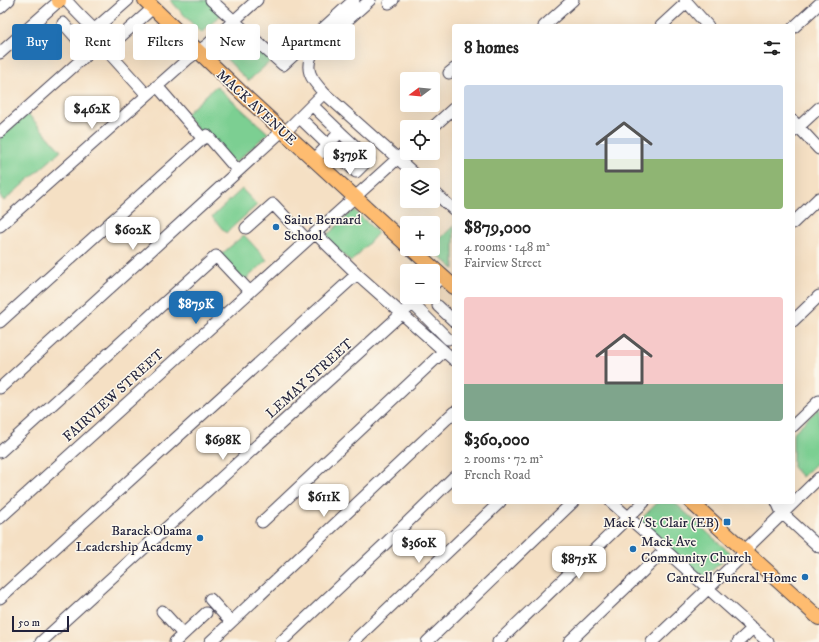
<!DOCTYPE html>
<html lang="en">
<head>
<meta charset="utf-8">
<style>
  :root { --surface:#fff; --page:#f2f2f2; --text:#222; --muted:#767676; --accent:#1f6fb2 }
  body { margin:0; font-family:"IM FELL DW Pica",serif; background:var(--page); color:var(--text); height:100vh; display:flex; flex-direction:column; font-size:15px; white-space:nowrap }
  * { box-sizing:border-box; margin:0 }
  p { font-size:13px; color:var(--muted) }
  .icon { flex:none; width:22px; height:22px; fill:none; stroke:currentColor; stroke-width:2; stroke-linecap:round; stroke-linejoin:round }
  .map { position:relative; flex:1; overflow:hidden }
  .panel { position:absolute; left:452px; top:24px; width:343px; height:480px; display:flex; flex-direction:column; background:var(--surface); border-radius:4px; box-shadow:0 4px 16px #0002 }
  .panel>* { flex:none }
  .guide { position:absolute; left:12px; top:24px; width:380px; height:36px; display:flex; gap:8px }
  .needle { width:26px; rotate:254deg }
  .buttons { position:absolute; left:400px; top:72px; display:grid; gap:8px }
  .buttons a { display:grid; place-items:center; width:40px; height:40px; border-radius:4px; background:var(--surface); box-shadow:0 4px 16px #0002; font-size:20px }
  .scale { position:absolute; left:12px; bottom:10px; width:57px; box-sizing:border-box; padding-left:4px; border:2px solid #22223b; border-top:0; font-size:11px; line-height:14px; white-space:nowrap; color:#22223b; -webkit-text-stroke:3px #fbf7ec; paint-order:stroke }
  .price { position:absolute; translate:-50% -34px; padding:0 9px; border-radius:8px; background:#fff; color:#222; font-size:13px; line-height:26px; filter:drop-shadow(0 1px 2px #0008) }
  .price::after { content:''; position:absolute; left:50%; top:24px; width:12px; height:9px; margin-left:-6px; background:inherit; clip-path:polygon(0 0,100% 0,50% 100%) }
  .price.on { background:var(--accent); color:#fff }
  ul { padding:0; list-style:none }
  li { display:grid; align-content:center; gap:8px; height:212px; padding:0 12px }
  li span { display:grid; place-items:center; height:124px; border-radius:4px; color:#555 }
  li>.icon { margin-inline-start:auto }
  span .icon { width:72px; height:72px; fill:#fffc; stroke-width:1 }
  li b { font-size:17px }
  h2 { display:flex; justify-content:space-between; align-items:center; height:48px; padding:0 12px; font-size:17px }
  .chip { padding:0 14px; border-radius:4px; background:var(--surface); box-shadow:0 4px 16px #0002; font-size:14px; line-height:36px }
  .chip.on { background:var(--accent); color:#fff }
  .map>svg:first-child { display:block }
  .green { fill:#7bcf92; stroke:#4e7866 }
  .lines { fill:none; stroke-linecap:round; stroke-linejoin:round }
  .minor-casing { stroke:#423e50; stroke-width:13 }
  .major-casing { stroke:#423e50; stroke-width:16 }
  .minor { stroke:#fff; stroke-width:11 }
  .major { stroke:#febc70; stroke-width:14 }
  .poi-dot { fill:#1f6fb2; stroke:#fbf7ec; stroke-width:1.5 }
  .labels { text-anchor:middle; stroke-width:3; stroke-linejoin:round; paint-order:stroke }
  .street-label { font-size:14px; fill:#22223b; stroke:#fbf7ec }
  .poi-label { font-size:14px; fill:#22223b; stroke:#fbf7ec; text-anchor:end }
</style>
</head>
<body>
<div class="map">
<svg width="819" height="642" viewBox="0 0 819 642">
  <rect width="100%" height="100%" fill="#fbf7ec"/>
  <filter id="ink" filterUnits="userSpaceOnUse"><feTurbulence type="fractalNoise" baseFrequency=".025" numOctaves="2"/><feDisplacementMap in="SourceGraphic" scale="8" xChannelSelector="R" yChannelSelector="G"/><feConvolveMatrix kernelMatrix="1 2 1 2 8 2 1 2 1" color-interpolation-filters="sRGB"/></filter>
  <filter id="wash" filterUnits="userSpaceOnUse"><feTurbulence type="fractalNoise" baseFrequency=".012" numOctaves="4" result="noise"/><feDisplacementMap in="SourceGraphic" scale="16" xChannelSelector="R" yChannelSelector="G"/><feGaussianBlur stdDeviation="0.9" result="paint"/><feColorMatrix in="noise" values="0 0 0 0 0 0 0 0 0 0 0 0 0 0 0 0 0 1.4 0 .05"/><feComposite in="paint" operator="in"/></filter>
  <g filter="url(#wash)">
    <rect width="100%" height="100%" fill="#f5e0c4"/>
    <path class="green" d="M170 0H207L222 14 201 33Z
      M238 30 273 59 248 81 217 49Z
      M216 86 268 133 235 163 207 139 185 115Z
      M28 114 61 151 4 201 0 196V138Z
      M242 189 257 205 226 233 212 217Z
      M354 210 378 233 351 262 325 237Z
      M454 225V269L431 249H433V246Z
      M244 235 267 260 243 282 218 257Z
      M819 408V461L802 477 793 467V433Z
      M658 502H674L731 554 702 579 638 522Z"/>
  </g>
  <g filter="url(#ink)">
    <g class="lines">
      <g class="minor-casing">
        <path id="minor" d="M66 0C79 16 96 30 110 46L153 8
          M211 0 283 65 354 0
          M370 0 314 50C303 69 311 79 324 93L416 175
          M685 0 708 26
          M389 3 393 0
          M0 8 9 0
          M63 23 79 41
          M544 26 573 0
          M661 26 687 2
          M793 28 819 4
          M95 29 128 0
          M0 53 60 0
          M449 73 454 69
          M157 86 203 139
          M312 105 340 132 328 145 356 172 369 159 340 132
          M300 118 328 145 314 160
          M793 121 819 149
          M433 127 454 108
          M0 132 100 43 147 95
          M793 132 819 108
          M284 133 324 93
          M433 191 454 210
          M793 223 819 198
          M0 226 189 58 207 45 257 0
          M246 228 273 204 307 240
          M315 233 357 274 454 360
          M433 285 442 277
          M413 304 448 339
          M438 306 454 321
          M793 321 819 296
          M0 322 207 135 238 171
          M0 388 282 131
          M793 426 819 401
          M0 452 216 256 250 292
          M611 502 768 642
          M777 502 782 513 819 547
          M0 518 407 150
          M262 522 444 351
          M0 598 357 274
          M210 599 231 622
          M162 611 183 634
          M41 642 420 297
          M175 642 206 613
          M210 642 454 412
          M281 642 385 544 454 477
          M353 642 500 502
          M427 642 573 502
          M498 642 644 502
          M569 642 665 550
          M652 642 737 561 745 550 819 478
          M738 642 753 628"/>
      </g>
      <g class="major-casing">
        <path id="major" d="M145 0 249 100 407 245
          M59 1V0
          M412 249 454 287
          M691 502 819 618"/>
      </g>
      <use href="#minor" class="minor"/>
      <use href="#major" class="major"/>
    </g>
  </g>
  <g class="poi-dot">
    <circle cx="276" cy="227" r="4"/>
    <rect x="723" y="518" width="8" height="8" rx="2"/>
    <circle cx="200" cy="538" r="4"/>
    <circle cx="633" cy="549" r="4"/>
    <circle cx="805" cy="577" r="4"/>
  </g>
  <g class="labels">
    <g class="street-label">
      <text transform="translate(257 107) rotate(43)" y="5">MACK AVENUE</text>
      <text transform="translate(309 378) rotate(-42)" y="5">LEMAY STREET</text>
      <text transform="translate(113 395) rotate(-42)" y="5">FAIRVIEW STREET</text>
    </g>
    <g class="poi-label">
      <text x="284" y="224" text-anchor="start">Saint Bernard<tspan x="284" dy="16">School</tspan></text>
      <text x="719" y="527">Mack / St Clair (EB)</text>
      <text x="192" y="535">Barack Obama<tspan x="192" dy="16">Leadership Academy</tspan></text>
      <text x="641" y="546" text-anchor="start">Mack Ave<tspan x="641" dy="16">Community Church</tspan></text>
      <text x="797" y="582">Cantrell Funeral Home</text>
    </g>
  </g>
</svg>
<div class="buttons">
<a><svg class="needle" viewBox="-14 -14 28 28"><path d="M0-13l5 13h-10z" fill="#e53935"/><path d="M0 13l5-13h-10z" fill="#767676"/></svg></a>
<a><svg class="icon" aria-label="locate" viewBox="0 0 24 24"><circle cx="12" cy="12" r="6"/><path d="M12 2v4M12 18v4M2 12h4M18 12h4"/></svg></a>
<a><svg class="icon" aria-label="layers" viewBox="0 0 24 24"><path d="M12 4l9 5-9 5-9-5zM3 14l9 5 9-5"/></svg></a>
<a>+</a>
<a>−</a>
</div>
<div class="scale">50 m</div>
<b class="price" style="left:92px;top:130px">$462K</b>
<b class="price" style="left:350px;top:176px">$379K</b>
<b class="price" style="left:133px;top:251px">$602K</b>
<b class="price on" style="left:196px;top:325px">$879K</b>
<b class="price" style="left:223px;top:461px">$698K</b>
<b class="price" style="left:324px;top:518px">$611K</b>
<b class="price" style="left:419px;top:564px">$360K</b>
<b class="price" style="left:579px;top:580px">$875K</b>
<div class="guide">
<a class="chip on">Buy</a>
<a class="chip">Rent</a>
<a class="chip">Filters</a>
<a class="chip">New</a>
<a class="chip">Apartment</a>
</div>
<section class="panel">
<h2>8 homes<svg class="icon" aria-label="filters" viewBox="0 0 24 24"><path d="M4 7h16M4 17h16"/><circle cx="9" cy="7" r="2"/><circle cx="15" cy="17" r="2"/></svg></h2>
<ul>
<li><span style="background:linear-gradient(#c9d6e8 60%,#8fb573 0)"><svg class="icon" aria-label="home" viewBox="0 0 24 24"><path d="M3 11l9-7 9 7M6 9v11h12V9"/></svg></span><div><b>$879,000</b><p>4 rooms · 148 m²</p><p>Fairview Street</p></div></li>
<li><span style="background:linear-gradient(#f6c9c9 70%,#7fa58c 0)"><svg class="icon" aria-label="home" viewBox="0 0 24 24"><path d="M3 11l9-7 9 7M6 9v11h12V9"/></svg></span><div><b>$360,000</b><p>2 rooms · 72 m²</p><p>French Road</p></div></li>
</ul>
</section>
</div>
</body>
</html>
